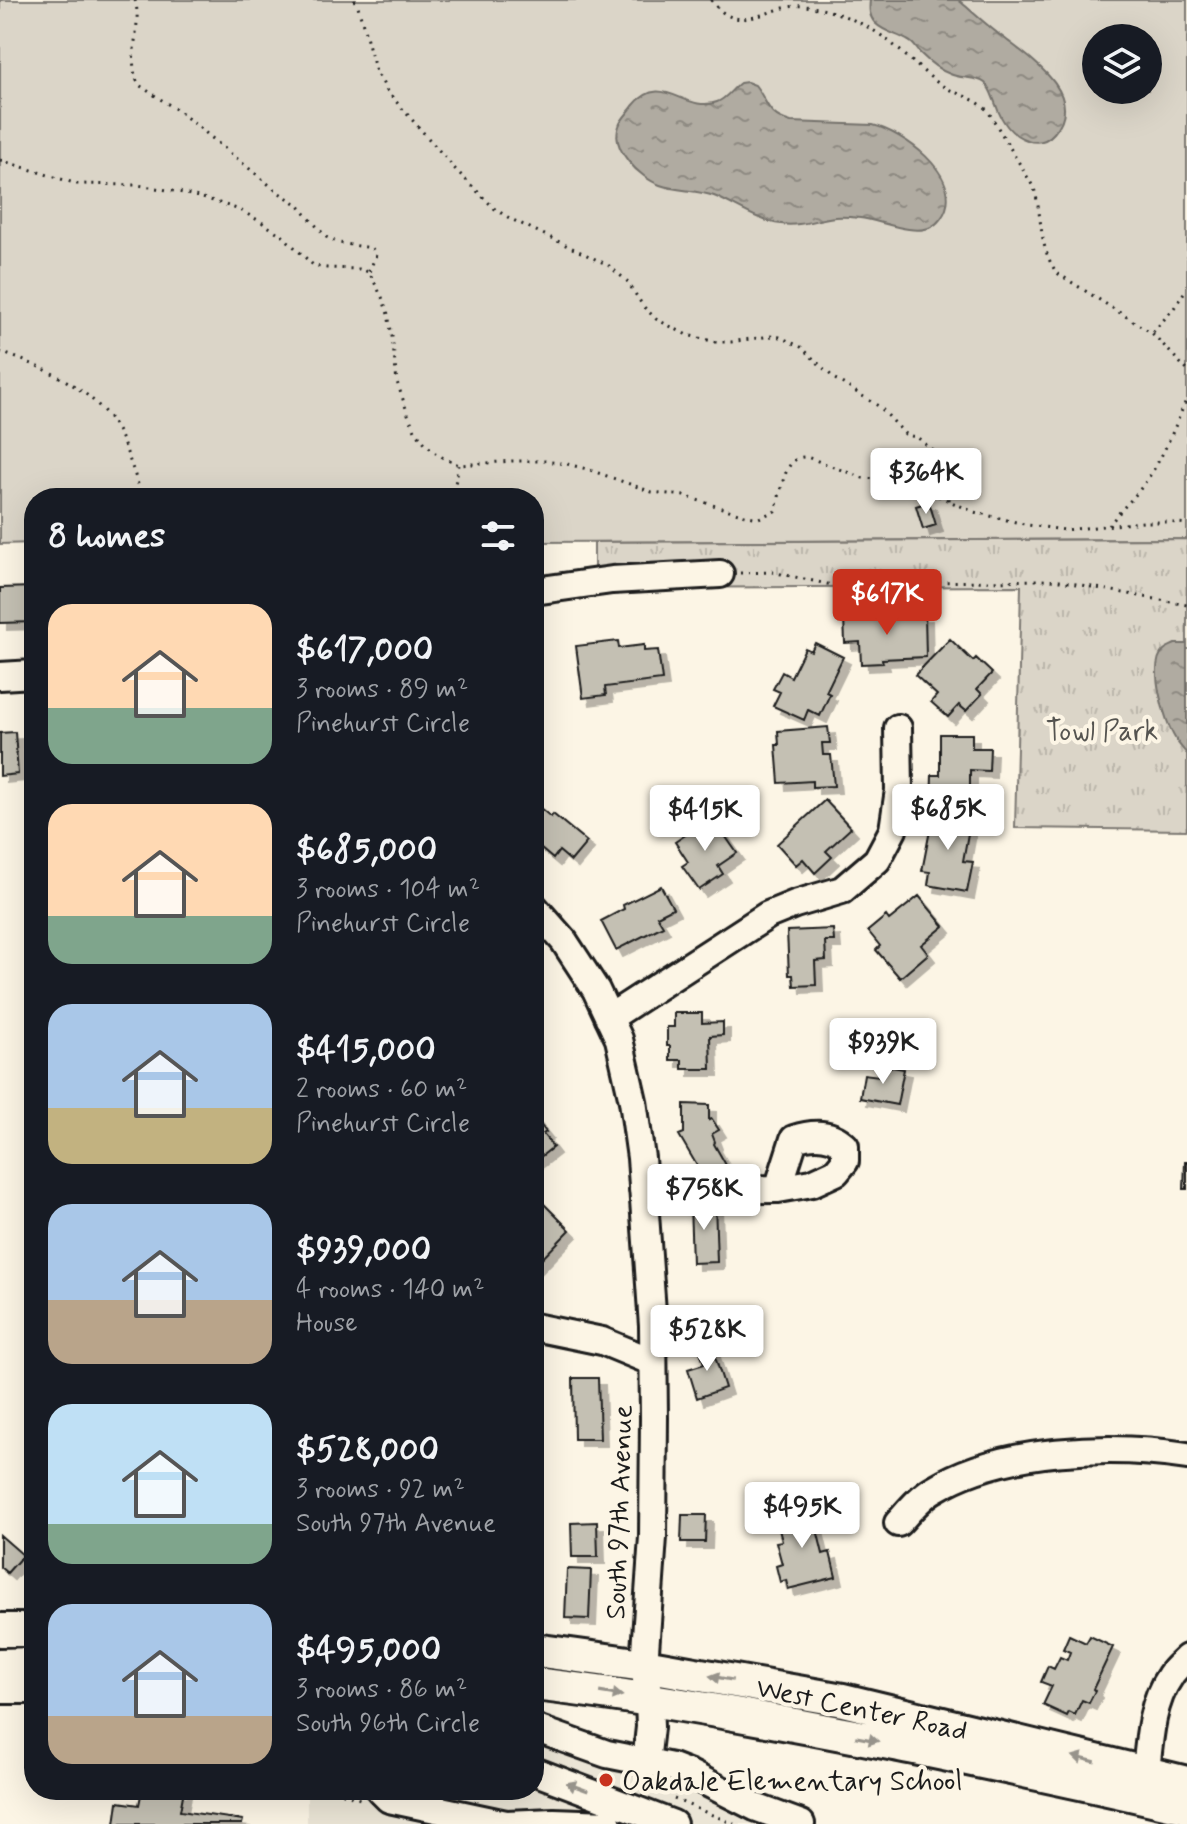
<!DOCTYPE html>
<html lang="en">
<head>
<meta charset="utf-8">
<style>
  :root { --surface:#171b24; --page:#242831; --text:#f1f3f6; --muted:#9ea1a6; --accent:#c8321e }
  body { margin:0; font-family:Mynerve,sans-serif; background:var(--page); color:var(--text); height:100vh; display:flex; flex-direction:column; font-size:30px; white-space:nowrap }
  * { box-sizing:border-box; margin:0 }
  p { font-size:26px; color:var(--muted) }
  .icon { flex:none; width:44px; height:44px; fill:none; stroke:currentColor; stroke-width:2; stroke-linecap:round; stroke-linejoin:round }
  .map { position:relative; flex:1; overflow:hidden }
  .drawer { position:absolute; left:24px; top:488px; width:520px; height:1312px; display:flex; flex-direction:column; background:var(--surface); border-radius:32px; box-shadow:0 8px 32px #0002 }
  .drawer>* { flex:none }
  .tools { position:absolute; left:1082px; top:24px; display:grid; gap:16px }
  .tools a { display:grid; place-items:center; width:80px; height:80px; border-radius:50%; background:var(--surface); box-shadow:0 8px 32px #0002; font-size:40px }
  .price { position:absolute; translate:-50% -68px; padding:0 18px; border-radius:8px; background:#fff; color:#222; font-size:26px; line-height:52px; filter:drop-shadow(0 2px 4px #0008) }
  .price::after { content:''; position:absolute; left:50%; top:48px; width:24px; height:18px; margin-left:-12px; background:inherit; clip-path:polygon(0 0,100% 0,50% 100%) }
  .price.active { background:var(--accent); color:#fff }
  ul { padding:0; list-style:none }
  li { display:flex; align-items:center; gap:24px; height:200px; padding:0 24px }
  li span { display:grid; place-items:center; flex:none; width:224px; height:160px; border-radius:24px; color:#555 }
  li>.icon { margin-inline-start:auto }
  span .icon { width:96px; height:96px; fill:#fffc; stroke-width:1 }
  li b { font-size:34px }
  h2 { display:flex; justify-content:space-between; align-items:center; height:96px; padding:0 24px; font-size:34px }
  .map>svg:first-child { display:block }
  .built { fill:#ebe5d6 }
  .grass { fill:#dbd5c8; stroke:#7c7872; stroke-width:2; fill-rule:evenodd }
  .park { fill:url(#park-tufts); stroke:#7c7872; stroke-width:2 }
  .water { fill:url(#water-ripples); stroke:#75726c; stroke-width:2 }
  .building { fill:#c4c0b3; stroke:#1c1c1c; stroke-width:2; filter:url(#shadow) }
  .lines { fill:none; stroke-linecap:round; stroke-linejoin:round }
  .minor-casing { stroke:#1c1c1c; stroke-width:32 }
  .major-casing { stroke:#1c1c1c; stroke-width:38 }
  .path { stroke:#1c1c1c; stroke-width:3; stroke-dasharray:2 6; stroke-linecap:butt }
  .minor { stroke:#fcf5e5; stroke-width:26 }
  .major { stroke:#fcf5e5; stroke-width:32 }
  .oneway { fill:#97938b }
  .poi-dot { fill:#c8321e; stroke:#fcf5e5; stroke-width:3 }
  .labels { text-anchor:middle; stroke-width:8; stroke-linejoin:round; paint-order:stroke }
  .park-label { font-size:28px; fill:#555450; stroke:#fcf5e5 }
  .street-label { font-size:28px; fill:#1c1c1c; stroke:#fcf5e5 }
  .poi-label { font-size:28px; fill:#1c1c1c; stroke:#fcf5e5; text-anchor:start }
</style>
</head>
<body>
<div class="map">
<svg width="1187" height="1824" viewBox="0 0 1187 1824">
  <defs>
    <pattern id="park-tufts" width="24" height="20" patternUnits="userSpaceOnUse" patternTransform="scale(2)"><rect width="24" height="20" fill="#dbd5c8"/><path d="M3 7l-1-3M5 7V3M7 7l1-3M15 17l-1-3M17 17v-4M19 17l1-3" fill="none" stroke="#bbb6ab"/></pattern>
    <pattern id="water-ripples" width="26" height="14" patternUnits="userSpaceOnUse" patternTransform="scale(2)"><rect width="26" height="14" fill="#b0aba1"/><path d="M2 4q2-2 4 0t4 0M15 11q2-2 4 0t4 0" fill="none" stroke="#8e8a82"/></pattern>
    <filter id="shadow"><feDropShadow dx="7" dy="7" stdDeviation="0" flood-color="#0004"/></filter>
  </defs>
  <rect width="100%" height="100%" fill="#fcf5e5"/>
  <filter id="ink" filterUnits="userSpaceOnUse"><feTurbulence type="fractalNoise" baseFrequency=".0125" numOctaves="2"/><feDisplacementMap in="SourceGraphic" scale="16" xChannelSelector="R" yChannelSelector="G"/><feConvolveMatrix kernelMatrix="1 2 1 2 8 2 1 2 1" color-interpolation-filters="sRGB"/></filter>
  <g filter="url(#ink)">
    <path class="built" d="M534 1740 670 1777 775 1824H307V1790H534Z"/>
    <path class="grass" d="M0 0H1187V539L534 542V498H34V543L0 544ZM1096 38H1148V90H1096Z"/>
    <path class="park" d="M1187 539V830L1015 828 1021 586 594 588V542Z"/>
    <path class="water" d="M870 0H958L962 3C976 15 989 27 1004 38 1031 59 1087 95 1054 133 1047 141 1038 144 1027 140 1011 135 1001 120 996 105 993 98 991 89 985 83 976 76 960 79 950 74 939 70 928 61 920 53 916 48 914 43 907 40 897 34 884 32 875 23 869 16 869 9 870 0Z
      M747 82 755 85C769 103 766 115 791 122L873 125C904 133 958 172 946 209 944 215 938 224 931 227 913 236 879 220 860 218 852 217 843 216 835 217 817 219 800 227 781 224 757 221 736 205 714 196 696 190 677 191 660 185 640 178 610 149 619 126 621 119 629 112 633 106 662 70 685 114 717 102 726 99 732 89 740 83Z
      M1175 644H1187V754C1183 749 1178 744 1175 738 1165 722 1147 664 1164 650 1167 647 1171 646 1175 644Z"/>
    <path class="building" d="M929 502 936 525 923 529 916 506Z
      M33 587 34 622 0 623V588Z
      M925 614 926 657 882 659 883 663 861 664 860 642 845 643 844 617Z
      M950 639 973 661 976 658 992 673 977 689 982 694 966 711 959 705 948 717 931 702 937 695 915 675Z
      M618 641 619 648 644 645V651L658 650 662 680 605 687 606 695 583 698 576 646Z
      M815 643 843 657 826 692 830 694 820 716 808 710 804 720 773 706 780 692 773 689 782 672 791 677 805 648 811 651Z
      M828 727 830 743H822L823 755H831L834 786 812 787V781L779 783 776 745H779L778 731Z
      M15 732 18 774 0 776V733Z
      M940 734H972V748H990L989 771 970 770V801H962V806H931L932 775H940Z
      M825 800 851 828 826 851 832 857 815 873 803 859 796 865 777 844Z
      M534 803 551 817 553 814 587 842 571 861 559 851 553 859 534 843Z
      M934 810 971 817 963 861 973 862 967 892 928 885 930 872 922 871Z
      M712 817 737 853 718 866 723 874 699 890 682 866 688 862 675 842Z
      M661 886 673 908 657 916 663 926 616 950 601 921 624 909 623 905Z
      M919 896 944 926 921 945 928 954 900 978 876 950 880 946 868 931 886 916 889 920Z
      M833 929 834 941H825L826 960 815 961 816 985 794 986 793 975H789L787 931Z
      M674 1013H702V1023L723 1022V1035L710 1036 711 1069H682V1060H670V1046H667V1027H674Z
      M881 1065 904 1069 897 1105 860 1098 864 1074 879 1076Z
      M684 1104 709 1105V1120L712 1119 719 1130 712 1134 715 1142 714 1144 726 1165 703 1176 679 1135 684 1133Z
      M534 1117 546 1132 543 1134 553 1147 534 1162Z
      M1185 1162H1187V1189H1184Z
      M534 1194 570 1230 534 1267Z
      M715 1202 717 1262 692 1263 690 1203Z
      M710 1341 725 1388 697 1398 688 1369 704 1364 698 1345Z
      M573 1378H598L600 1439H574Z
      M811 1505 823 1554 830 1552 836 1577 788 1589 786 1580 780 1582 776 1566 782 1564 776 1542 782 1541 775 1514Z
      M682 1515H706L705 1542H681Z
      M597 1522 598 1557H572L571 1523Z
      M0 1535 23 1555 7 1573 0 1567Z
      M567 1569 591 1570 589 1619 565 1618Z
      M1069 1635 1086 1643 1090 1636 1113 1647 1093 1689 1095 1691 1089 1703 1082 1700 1075 1715 1069 1712 1067 1716 1043 1705 1052 1686 1041 1682 1048 1666 1054 1669 1060 1657 1067 1660 1070 1652 1063 1649Z
      M142 1790H184L180 1811 243 1820 242 1824H115L118 1802 139 1805Z"/>
    <g class="lines">
      <g class="minor-casing">
        <path id="minor" d="M534 591 612 580 720 574
          M0 676 34 674
          M534 907 564 941 596 990 619 1039 633 1101 641 1158 653 1326 654 1418 653 1537 644 1665 649 1700 650 1727 646 1763
          M609 1018 768 915 795 904 842 890 877 860 893 830 899 790 898 728
          M643 1190 778 1189 812 1183 836 1172 845 1161V1146C831 1132 812 1133 794 1139L778 1189
          M534 1327 602 1341 653 1362
          M898 1523C909 1511 920 1497 934 1489 1001 1448 1111 1444 1187 1456
          M0 1690H34
          M534 1728 607 1754 672 1767 690 1774 755 1807 801 1824
          M534 1771 673 1824
          M1146 1773C1149 1742 1151 1703 1170 1676 1174 1669 1181 1664 1187 1658
          M380 1790 389 1799 506 1824 554 1822 608 1824"/>
      </g>
      <g class="major-casing">
        <path id="major" d="M0 1630H34
          M534 1650 644 1665 843 1700 1187 1783
          M0 1665 34 1664
          M534 1684C655 1698 775 1721 895 1744 992 1764 1090 1784 1187 1807"/>
      </g>
      <path class="path" d="M135 0C143 27 125 60 139 85L180 112 278 192 297 204 326 237 339 243 372 248 376 255 369 272
        M354 0 358 6 375 69 387 91 456 170 495 209 511 219 608 265 627 281 643 306 656 319 687 335 716 342H731L770 336 780 337 801 347 835 379 880 407 905 434 918 438 937 453 948 471 950 483 949 501
        M711 0C740 40 768 3 805 6 831 9 858 20 879 34 901 49 919 70 941 85 957 95 975 97 988 111L1034 188C1043 218 1038 247 1057 273L1152 333 1187 370
        M0 160 77 184 138 185 179 192 210 200 240 210 263 223 283 236 314 266 327 268 359 269 369 272 382 297 388 314 392 336 397 382 409 417 415 430 425 443 434 452 445 459 459 465 513 461H545L567 464 587 469 652 492 684 496 748 516 759 518 775 511C782 494 782 455 807 457L863 478 905 481 974 512 1028 525 1065 530 1143 522H1168L1187 524
        M1153 332 1174 308 1187 288
        M0 352C44 367 97 389 119 434 129 455 135 477 143 498
        M452 498 459 465
        M1109 526C1118 512 1131 501 1141 488 1162 461 1174 429 1187 398
        M740 573 772 572 827 584 1041 580 1060 581 1187 605
        M335 1790 360 1799 361 1797
        M674 1799 734 1824"/>
      <use href="#minor" class="minor"/>
      <use href="#major" class="major"/>
    </g>
    <defs><path id="oneway-solid" d="M-6-.8H1V-3.2L6.5 0L1 3.2V.8H-6Z" transform="scale(2)"/></defs>
    <g class="oneway">
      <use href="#oneway-solid" transform="translate(721 1678) rotate(-170)"/>
      <use href="#oneway-solid" transform="translate(611 1694) rotate(9)"/>
      <use href="#oneway-solid" transform="translate(867 1739) rotate(11)"/>
      <use href="#oneway-solid" transform="translate(1084 1759) rotate(-166)"/>
      <use href="#oneway-solid" transform="translate(577 1787) rotate(-160)"/>
    </g>
  </g>
  <circle class="poi-dot" cx="606" cy="1780" r="8"/>
  <g class="labels">
    <g class="park-label">
      <text x="1102" y="740">Towl Park</text>
    </g>
    <g class="street-label">
      <text transform="translate(618 1512) rotate(-88)" y="10">South 97th Avenue</text>
      <text transform="translate(862 1708) rotate(12)" y="10">West Center Road</text>
    </g>
    <g class="poi-label">
      <text x="622" y="1790">Oakdale Elementary School</text>
    </g>
  </g>
</svg>
<div class="tools">
<a><svg class="icon" aria-label="layers" viewBox="0 0 24 24"><path d="M12 4l9 5-9 5-9-5zM3 14l9 5 9-5"/></svg></a>
</div>
<b class="price" style="left:926px;top:516px">$364K</b>
<b class="price active" style="left:887px;top:637px">$617K</b>
<b class="price" style="left:948px;top:852px">$685K</b>
<b class="price" style="left:705px;top:853px">$415K</b>
<b class="price" style="left:883px;top:1086px">$939K</b>
<b class="price" style="left:704px;top:1232px">$758K</b>
<b class="price" style="left:707px;top:1373px">$528K</b>
<b class="price" style="left:802px;top:1550px">$495K</b>
<section class="drawer">
<h2>8 homes<svg class="icon" aria-label="filters" viewBox="0 0 24 24"><path d="M4 7h16M4 17h16"/><circle cx="9" cy="7" r="2"/><circle cx="15" cy="17" r="2"/></svg></h2>
<ul>
<li><span style="background:linear-gradient(#ffd9b3 65%,#7fa58c 0)"><svg class="icon" aria-label="home" viewBox="0 0 24 24"><path d="M3 11l9-7 9 7M6 9v11h12V9"/></svg></span><div><b>$617,000</b><p>3 rooms · 89 m²</p><p>Pinehurst Circle</p></div></li>
<li><span style="background:linear-gradient(#ffd9b3 70%,#7fa58c 0)"><svg class="icon" aria-label="home" viewBox="0 0 24 24"><path d="M3 11l9-7 9 7M6 9v11h12V9"/></svg></span><div><b>$685,000</b><p>3 rooms · 104 m²</p><p>Pinehurst Circle</p></div></li>
<li><span style="background:linear-gradient(#a9c7e8 65%,#c2b280 0)"><svg class="icon" aria-label="home" viewBox="0 0 24 24"><path d="M3 11l9-7 9 7M6 9v11h12V9"/></svg></span><div><b>$415,000</b><p>2 rooms · 60 m²</p><p>Pinehurst Circle</p></div></li>
<li><span style="background:linear-gradient(#a9c7e8 60%,#b9a48a 0)"><svg class="icon" aria-label="home" viewBox="0 0 24 24"><path d="M3 11l9-7 9 7M6 9v11h12V9"/></svg></span><div><b>$939,000</b><p>4 rooms · 140 m²</p><p>House</p></div></li>
<li><span style="background:linear-gradient(#bfe0f5 75%,#7fa58c 0)"><svg class="icon" aria-label="home" viewBox="0 0 24 24"><path d="M3 11l9-7 9 7M6 9v11h12V9"/></svg></span><div><b>$528,000</b><p>3 rooms · 92 m²</p><p>South 97th Avenue</p></div></li>
<li><span style="background:linear-gradient(#a9c7e8 70%,#b9a48a 0)"><svg class="icon" aria-label="home" viewBox="0 0 24 24"><path d="M3 11l9-7 9 7M6 9v11h12V9"/></svg></span><div><b>$495,000</b><p>3 rooms · 86 m²</p><p>South 96th Circle</p></div></li>
</ul>
</section>
</div>
</body>
</html>
